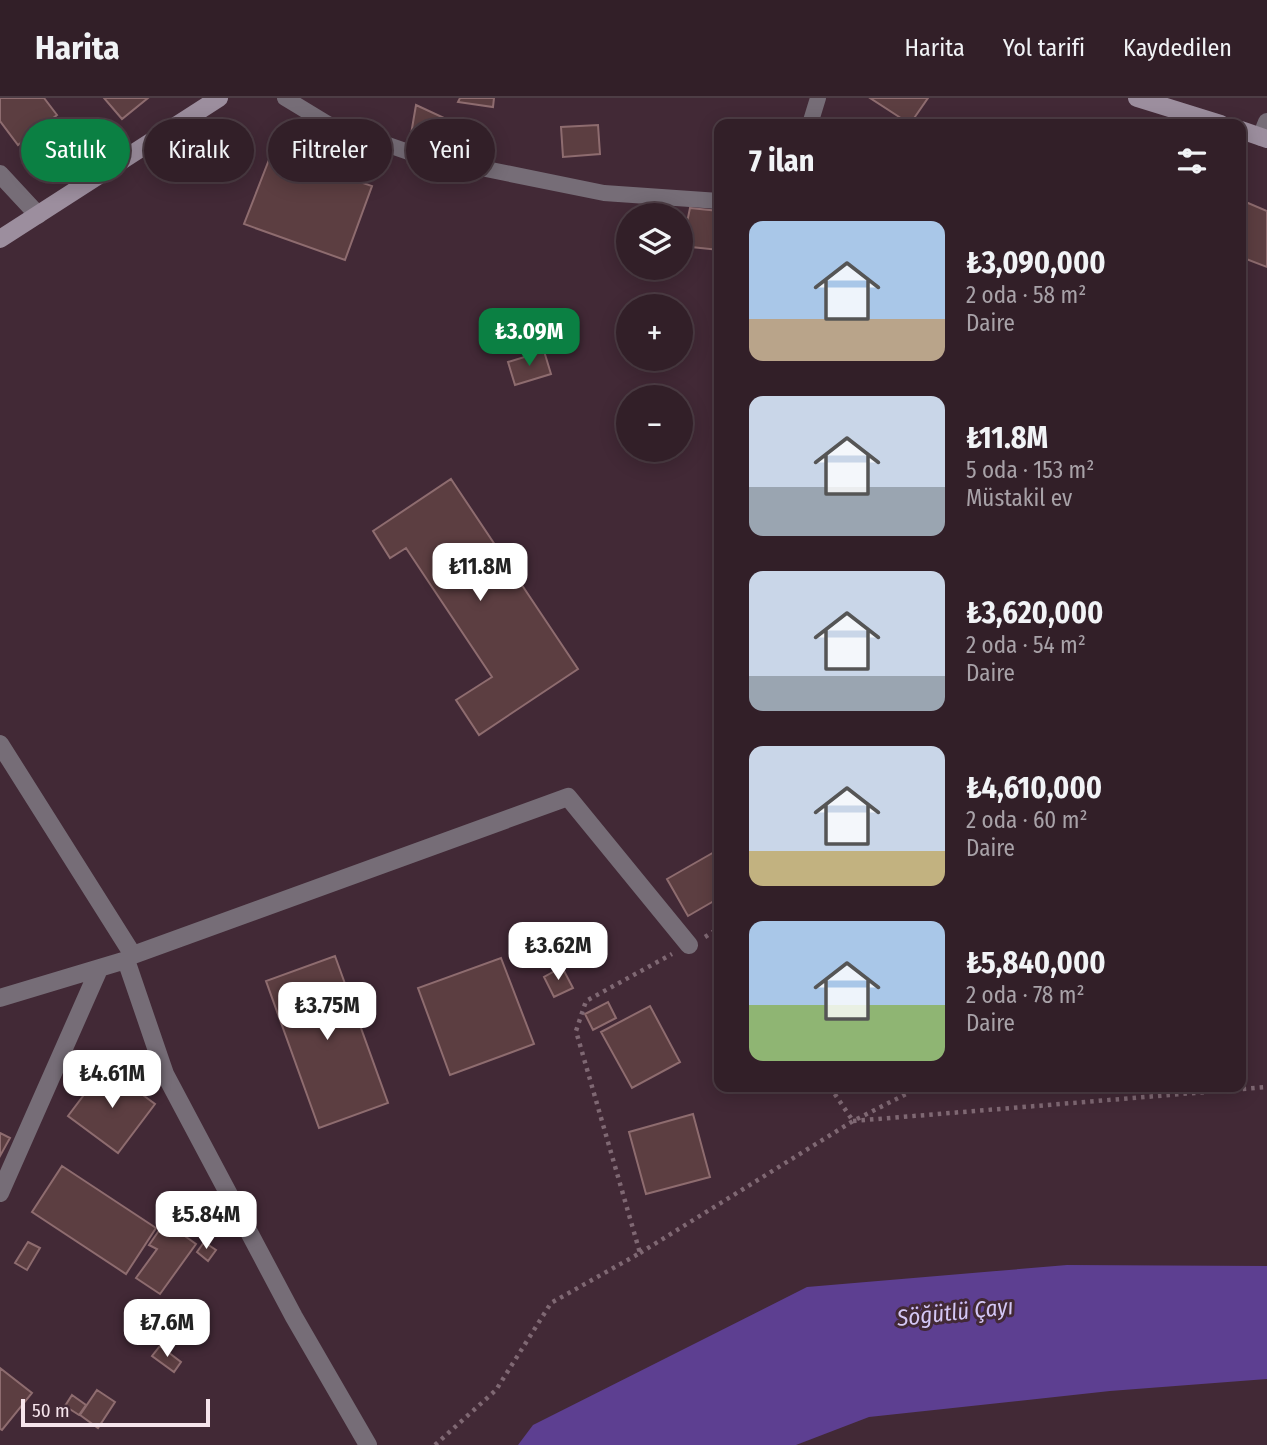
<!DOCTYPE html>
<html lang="tr">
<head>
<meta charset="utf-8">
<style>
  :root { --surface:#321f28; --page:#3a2730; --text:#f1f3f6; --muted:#a8a2a8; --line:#4d3d45; --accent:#0b8043 }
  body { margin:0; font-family:"Fira Sans Condensed",sans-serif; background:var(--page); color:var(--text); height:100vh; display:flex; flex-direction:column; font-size:26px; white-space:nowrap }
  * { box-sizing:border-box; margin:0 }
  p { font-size:23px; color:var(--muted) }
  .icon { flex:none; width:38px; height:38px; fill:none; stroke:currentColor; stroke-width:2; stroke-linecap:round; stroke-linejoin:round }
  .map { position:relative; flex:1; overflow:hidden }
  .drawer { position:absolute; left:714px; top:21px; width:532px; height:973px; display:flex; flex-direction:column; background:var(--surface); border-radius:14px; box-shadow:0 4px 18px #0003,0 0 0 2px var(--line) }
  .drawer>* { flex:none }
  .banner { position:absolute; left:21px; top:21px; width:588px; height:63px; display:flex; gap:14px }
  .controls { position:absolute; left:616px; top:105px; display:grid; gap:14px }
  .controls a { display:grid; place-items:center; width:77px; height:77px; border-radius:50%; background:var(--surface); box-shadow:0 4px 18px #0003,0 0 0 2px var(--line); font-size:35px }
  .scale { position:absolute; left:21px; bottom:18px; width:189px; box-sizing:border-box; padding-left:7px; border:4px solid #f6e4ec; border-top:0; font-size:19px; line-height:24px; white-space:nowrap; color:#f6e4ec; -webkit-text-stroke:5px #422936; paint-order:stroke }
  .price { position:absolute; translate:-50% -60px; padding:0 16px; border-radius:14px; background:#fff; color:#222; font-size:23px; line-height:46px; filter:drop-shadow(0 2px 4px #0008) }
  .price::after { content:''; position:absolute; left:50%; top:42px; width:21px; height:16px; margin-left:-10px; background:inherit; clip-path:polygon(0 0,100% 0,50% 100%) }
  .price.on { background:var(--accent); color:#fff }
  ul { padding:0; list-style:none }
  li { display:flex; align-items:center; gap:21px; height:175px; padding:0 35px }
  li span { display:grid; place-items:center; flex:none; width:196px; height:140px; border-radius:14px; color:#555 }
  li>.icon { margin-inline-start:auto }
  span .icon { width:84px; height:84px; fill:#fffc; stroke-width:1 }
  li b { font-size:30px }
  h2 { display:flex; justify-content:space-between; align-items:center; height:84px; padding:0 35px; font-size:30px }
  .tag { padding:0 24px; border-radius:32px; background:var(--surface); box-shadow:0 4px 18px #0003,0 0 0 2px var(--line); font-size:24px; line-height:63px }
  .tag.on { background:var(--accent); color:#fff }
  header { display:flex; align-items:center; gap:42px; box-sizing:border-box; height:98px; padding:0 35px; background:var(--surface); border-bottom:2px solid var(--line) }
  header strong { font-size:33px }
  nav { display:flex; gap:38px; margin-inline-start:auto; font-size:24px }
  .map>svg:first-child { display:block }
  .water { fill:#5d3f91 }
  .building { fill:#5c3e41; stroke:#8e6c6f; stroke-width:2 }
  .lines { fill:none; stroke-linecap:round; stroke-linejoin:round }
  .path { stroke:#7f6873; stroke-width:4.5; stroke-dasharray:3.5 5; stroke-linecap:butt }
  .lane { stroke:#766d77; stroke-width:16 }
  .street { stroke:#766d77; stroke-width:18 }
  .secondary { stroke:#9c8e9e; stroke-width:18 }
  .labels { text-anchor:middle; stroke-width:6; stroke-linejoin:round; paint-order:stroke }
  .water-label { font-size:23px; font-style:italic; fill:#d4c7f5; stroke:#422936 }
</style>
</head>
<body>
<header>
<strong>Harita</strong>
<nav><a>Harita</a><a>Yol tarifi</a><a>Kaydedilen</a></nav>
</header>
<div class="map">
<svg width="1267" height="1347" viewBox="0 0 1267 1347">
  <rect width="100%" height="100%" fill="#422936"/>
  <path class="water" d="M1067 1167 1267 1168V1281L1110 1293 869 1319 796 1347H518L533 1327 807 1189Z"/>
  <path class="building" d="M0 0H44L57 17 18 47 0 23Z
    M104 0H148L122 21Z
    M460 0H494L493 9 458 4Z
    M870 0H928L910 26Z
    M416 7 455 25 449 54 409 48Z
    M598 27 600 56 563 59 561 29Z
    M272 54 372 88 345 162 244 126Z
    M1241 102 1267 113V169L1241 159Z
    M690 110 719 113V152L682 148Z
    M544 253 551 276 515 287 508 264Z
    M451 381 578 571 479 637 456 602 492 579 406 450 390 460 373 433Z
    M716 753 719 758V800L688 818 667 781Z
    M335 858 388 1005 319 1030 266 883Z
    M501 860 534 946 450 977 418 890Z
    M562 869 573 890 554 899 544 879Z
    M608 904 616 920 593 932 585 916Z
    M650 908 680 964 632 990 601 934Z
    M105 969 155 1006 118 1055 68 1018Z
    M693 1016 710 1079 646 1096 629 1034Z
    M0 1035 10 1040 0 1058Z
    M62 1068 156 1130 126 1176 32 1114Z
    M165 1124 196 1146 160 1196 136 1180 157 1151 149 1147Z
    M28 1144 40 1150 27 1172 15 1165Z
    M204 1144 216 1152 208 1163 197 1154Z
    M160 1248 181 1264 174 1274 152 1258Z
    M0 1270 32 1295 2 1332 0 1331Z
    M97 1292 115 1304 98 1330 80 1317Z
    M72 1297 86 1307 79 1317 65 1308Z"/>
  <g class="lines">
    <path class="path" d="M705 839 719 830
      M830 989 853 1023
      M853 1023 1267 989
      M640 1155 853 1023 920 989
      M435 1347 496 1292 551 1205 640 1155 576 933 586 903 672 856"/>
    <path class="lane" d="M285 0 328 26 417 57 604 95 719 103
      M810 26 818 0"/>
    <path class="street" d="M1261 39 1267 24
      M0 76 38 117
      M0 646 133 857
      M126 862 165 976 294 1219 368 1347
      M0 900 126 862 133 857 568 699 689 847
      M0 1095 99 871"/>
    <path class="secondary" d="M1137 0 1221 26
      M1241 32 1267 41
      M0 141 219 0"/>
  </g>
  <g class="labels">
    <g class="water-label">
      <text transform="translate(955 1214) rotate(-6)" y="8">Söğütlü Çayı</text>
    </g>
  </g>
</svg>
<div class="controls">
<a><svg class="icon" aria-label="layers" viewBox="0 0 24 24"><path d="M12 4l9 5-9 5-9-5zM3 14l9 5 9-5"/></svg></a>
<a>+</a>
<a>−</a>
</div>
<div class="scale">50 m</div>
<b class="price on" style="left:529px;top:270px">₺3.09M</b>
<b class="price" style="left:480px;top:505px">₺11.8M</b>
<b class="price" style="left:558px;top:884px">₺3.62M</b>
<b class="price" style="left:327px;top:944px">₺3.75M</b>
<b class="price" style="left:112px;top:1012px">₺4.61M</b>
<b class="price" style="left:206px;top:1153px">₺5.84M</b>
<b class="price" style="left:167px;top:1261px">₺7.6M</b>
<div class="banner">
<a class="tag on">Satılık</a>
<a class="tag">Kiralık</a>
<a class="tag">Filtreler</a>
<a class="tag">Yeni</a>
</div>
<section class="drawer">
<h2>7 ilan<svg class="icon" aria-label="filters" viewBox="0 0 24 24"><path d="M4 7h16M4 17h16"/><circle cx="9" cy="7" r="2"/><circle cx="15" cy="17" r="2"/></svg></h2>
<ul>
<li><span style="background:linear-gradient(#a9c7e8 70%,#b9a48a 0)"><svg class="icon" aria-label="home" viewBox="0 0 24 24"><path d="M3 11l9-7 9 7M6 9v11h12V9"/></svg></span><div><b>₺3,090,000</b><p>2 oda · 58 m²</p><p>Daire</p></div></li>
<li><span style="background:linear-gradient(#c9d6e8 65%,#9aa5b1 0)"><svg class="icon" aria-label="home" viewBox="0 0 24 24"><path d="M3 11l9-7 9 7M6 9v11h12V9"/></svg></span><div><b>₺11.8M</b><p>5 oda · 153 m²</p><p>Müstakil ev</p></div></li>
<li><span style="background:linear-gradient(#c9d6e8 75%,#9aa5b1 0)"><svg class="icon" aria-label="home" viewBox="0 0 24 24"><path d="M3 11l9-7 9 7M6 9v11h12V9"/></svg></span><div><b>₺3,620,000</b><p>2 oda · 54 m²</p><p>Daire</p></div></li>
<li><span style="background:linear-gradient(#c9d6e8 75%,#c2b280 0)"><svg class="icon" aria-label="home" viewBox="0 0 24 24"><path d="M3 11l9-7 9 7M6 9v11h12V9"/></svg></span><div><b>₺4,610,000</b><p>2 oda · 60 m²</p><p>Daire</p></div></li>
<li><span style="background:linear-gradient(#a9c7e8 60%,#8fb573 0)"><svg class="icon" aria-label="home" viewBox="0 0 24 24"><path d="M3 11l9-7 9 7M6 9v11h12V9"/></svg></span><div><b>₺5,840,000</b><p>2 oda · 78 m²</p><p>Daire</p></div></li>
</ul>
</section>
</div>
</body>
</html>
